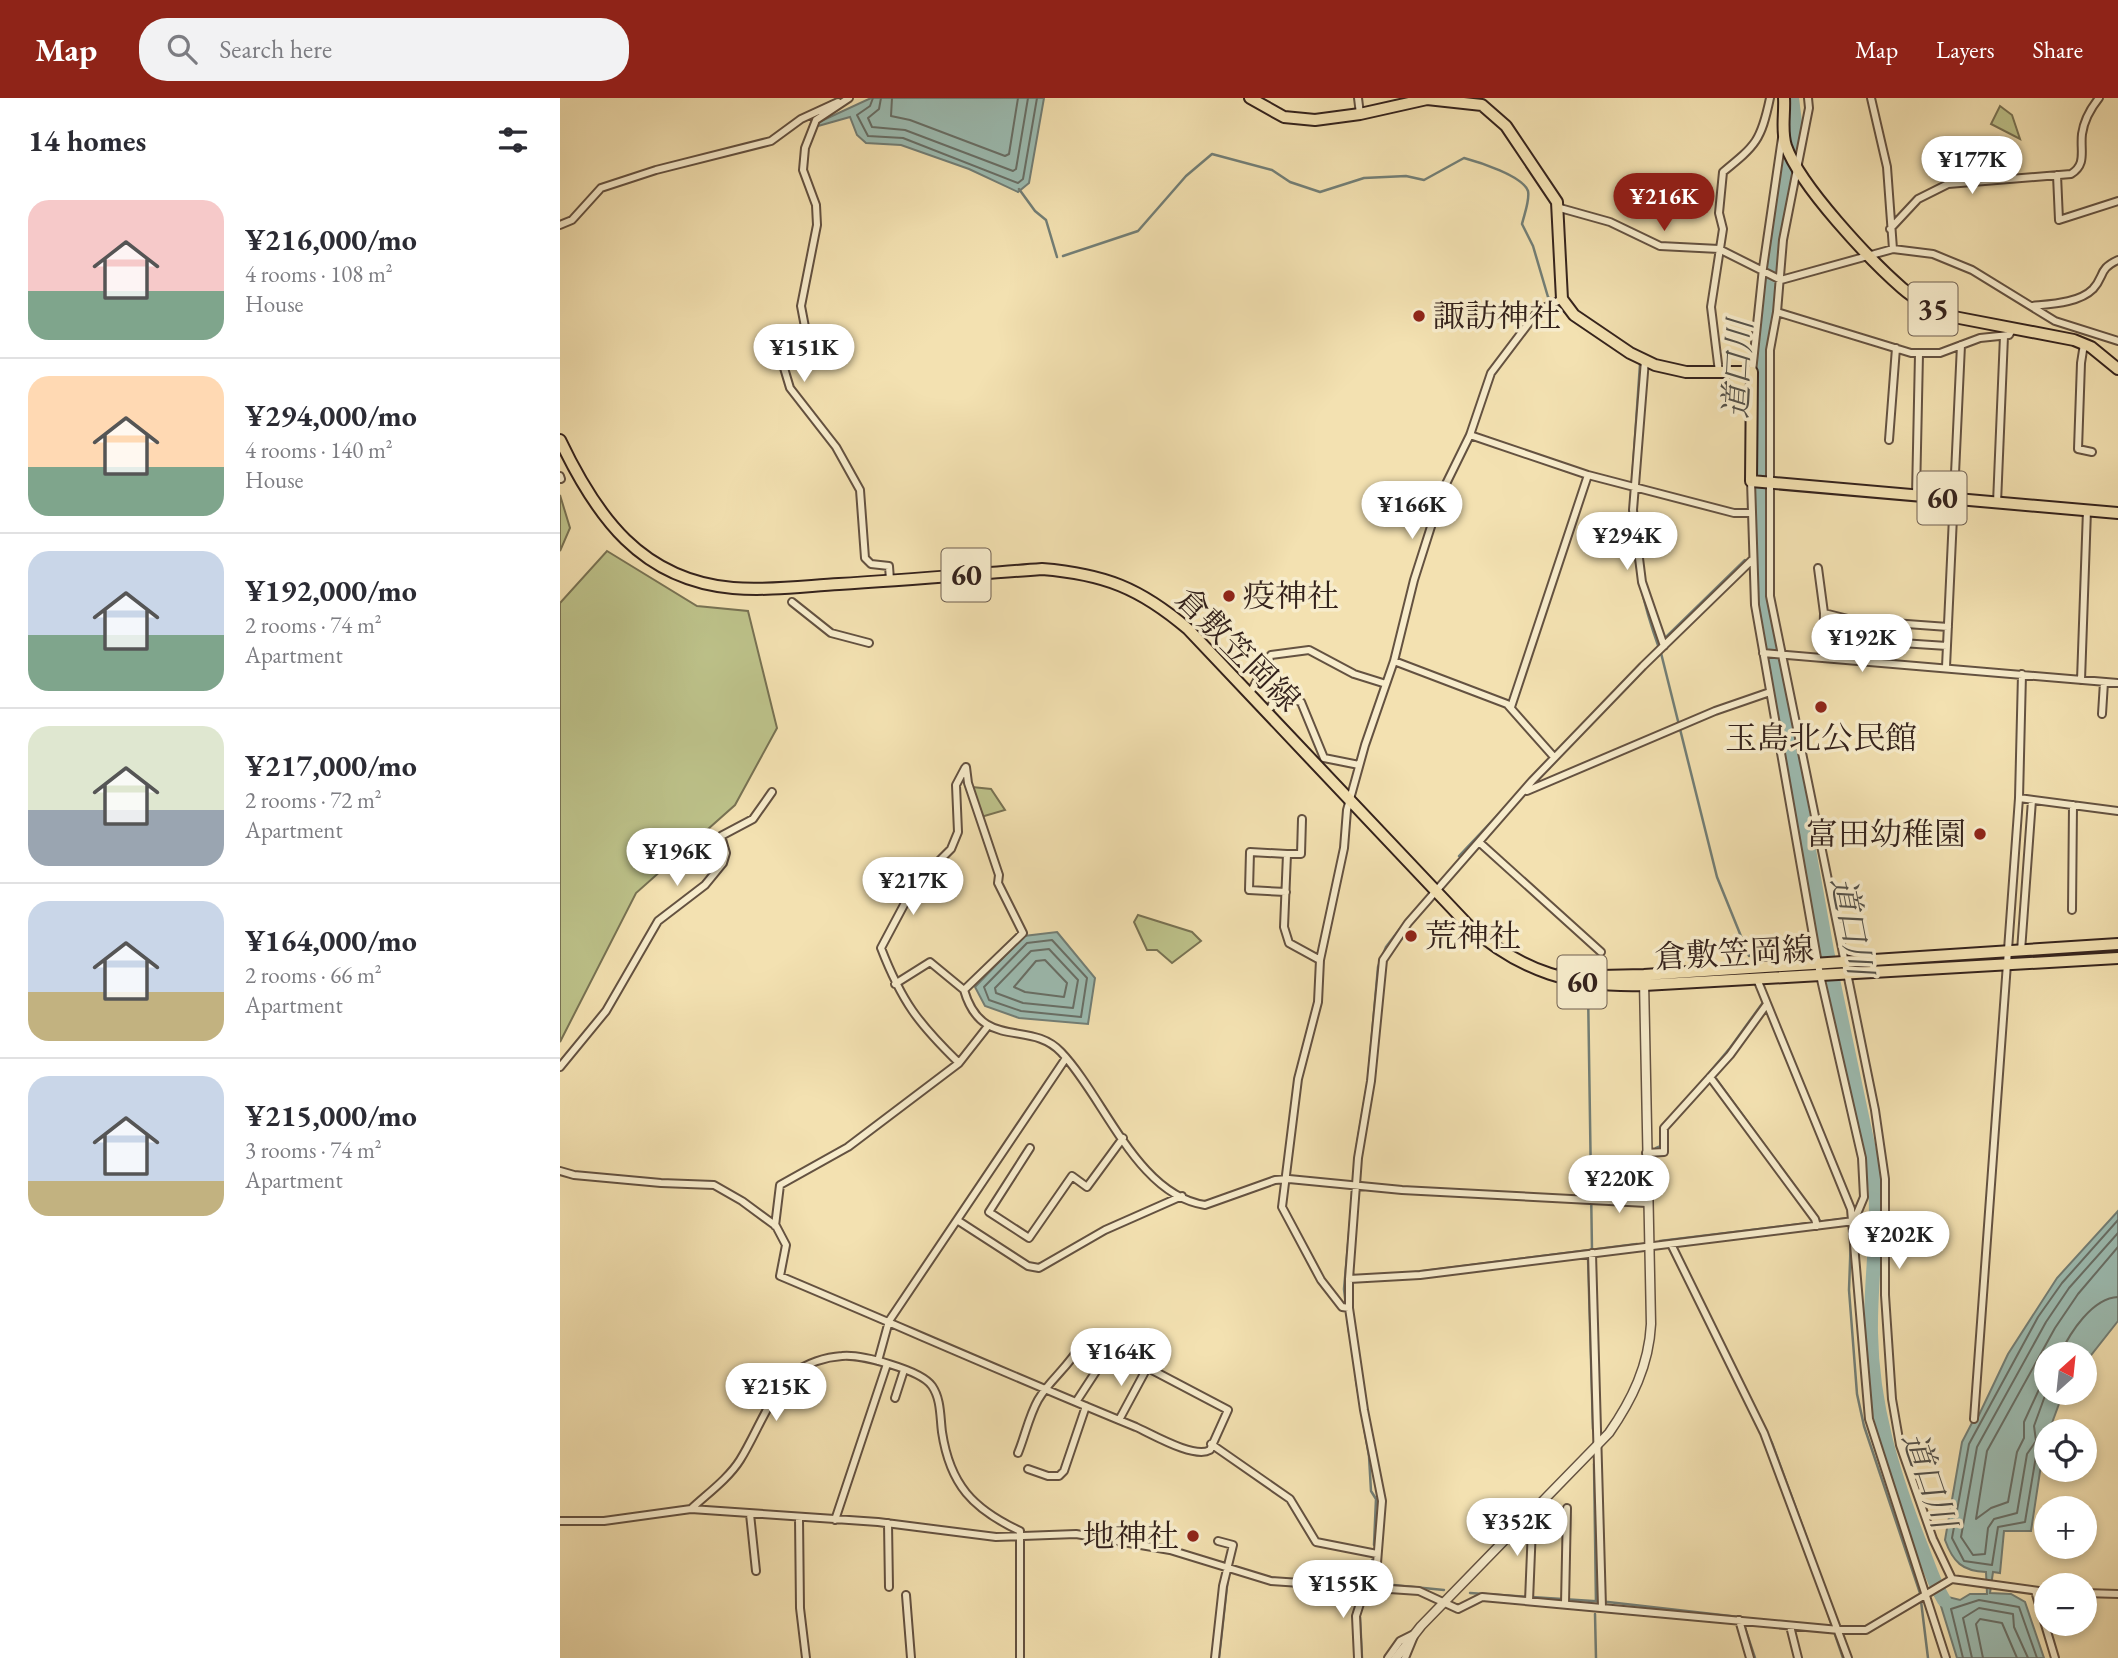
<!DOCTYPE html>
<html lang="en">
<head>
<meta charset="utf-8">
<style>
  :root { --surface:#fff; --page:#f2f2f3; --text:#2b2b33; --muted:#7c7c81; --line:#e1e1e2; --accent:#8f2418 }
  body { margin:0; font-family:"EB Garamond","Noto Serif JP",serif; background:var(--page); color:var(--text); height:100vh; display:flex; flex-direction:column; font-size:26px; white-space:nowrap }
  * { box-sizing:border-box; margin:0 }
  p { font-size:23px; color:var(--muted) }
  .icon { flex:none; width:38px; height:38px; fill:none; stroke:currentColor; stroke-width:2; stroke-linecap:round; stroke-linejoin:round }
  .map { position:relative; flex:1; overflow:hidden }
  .drawer { display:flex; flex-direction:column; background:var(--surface); width:560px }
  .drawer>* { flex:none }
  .needle { width:46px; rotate:27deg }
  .controls { position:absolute; left:1474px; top:1244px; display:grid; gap:14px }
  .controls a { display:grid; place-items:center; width:63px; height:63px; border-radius:50%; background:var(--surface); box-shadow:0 4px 10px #0003; font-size:35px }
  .price { position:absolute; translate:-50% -60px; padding:0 16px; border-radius:24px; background:#fff; color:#222; font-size:23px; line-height:46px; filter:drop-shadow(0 2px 4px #0008) }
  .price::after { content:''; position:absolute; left:50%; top:42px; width:21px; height:16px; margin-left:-10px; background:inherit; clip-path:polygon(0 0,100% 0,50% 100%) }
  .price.active { background:var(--accent); color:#fff }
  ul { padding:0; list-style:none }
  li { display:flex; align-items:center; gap:21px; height:175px; padding:0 28px }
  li+li { border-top:2px solid var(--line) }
  li span { display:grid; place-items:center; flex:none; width:196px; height:140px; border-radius:21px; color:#555 }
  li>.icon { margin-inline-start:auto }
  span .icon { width:84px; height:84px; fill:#fffc; stroke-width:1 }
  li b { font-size:30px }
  h2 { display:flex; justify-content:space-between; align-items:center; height:84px; padding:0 28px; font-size:30px }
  header { display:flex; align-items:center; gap:42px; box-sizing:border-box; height:98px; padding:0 35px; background:var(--accent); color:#fff }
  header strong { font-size:33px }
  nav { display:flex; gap:38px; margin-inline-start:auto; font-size:24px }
  .search { width:490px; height:63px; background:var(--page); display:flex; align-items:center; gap:18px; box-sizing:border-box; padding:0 24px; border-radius:28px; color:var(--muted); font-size:26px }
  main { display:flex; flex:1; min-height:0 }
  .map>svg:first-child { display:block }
  .green { fill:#bdc28a; stroke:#787253; stroke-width:2 }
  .water { fill:#9cbcb2; stroke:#727e76; stroke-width:2 }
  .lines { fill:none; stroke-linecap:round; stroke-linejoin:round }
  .shore { stroke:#686f67; stroke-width:2 }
  .stream { stroke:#727e76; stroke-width:2.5 }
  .river { stroke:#9cbcb2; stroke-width:14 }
  .minor-casing { stroke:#645241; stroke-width:10 }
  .tertiary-casing { stroke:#645241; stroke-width:11 }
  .primary-casing { stroke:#34221c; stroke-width:14 }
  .minor { stroke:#f7eccc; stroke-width:6 }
  .tertiary { stroke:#f7eccc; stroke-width:8 }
  .primary { stroke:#f3e1b1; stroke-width:10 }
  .poi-dot { fill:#8f2418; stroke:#f7eccc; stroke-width:2.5 }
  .labels { text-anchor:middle; stroke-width:7; stroke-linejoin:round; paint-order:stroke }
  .shield { fill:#f7eccc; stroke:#6e5f51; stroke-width:2 }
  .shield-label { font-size:30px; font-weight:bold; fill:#34221c }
  .poi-label { font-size:32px; fill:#34221c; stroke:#f7eccc; text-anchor:start }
  .street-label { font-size:32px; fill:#34221c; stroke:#f7eccc }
  .water-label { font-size:33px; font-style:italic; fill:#535049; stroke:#f7eccc }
</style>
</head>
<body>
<header>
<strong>Map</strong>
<div class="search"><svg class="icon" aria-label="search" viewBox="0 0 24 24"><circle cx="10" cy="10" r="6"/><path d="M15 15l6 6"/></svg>Search here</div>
<nav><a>Map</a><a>Layers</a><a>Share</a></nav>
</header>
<main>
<section class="drawer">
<h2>14 homes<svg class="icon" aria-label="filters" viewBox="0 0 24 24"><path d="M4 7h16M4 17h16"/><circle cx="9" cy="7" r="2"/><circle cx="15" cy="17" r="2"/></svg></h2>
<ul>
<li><span style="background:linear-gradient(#f6c9c9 65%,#7fa58c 0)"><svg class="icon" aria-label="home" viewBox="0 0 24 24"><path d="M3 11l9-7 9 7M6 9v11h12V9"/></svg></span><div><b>¥216,000/mo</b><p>4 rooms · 108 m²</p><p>House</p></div></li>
<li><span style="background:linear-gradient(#ffd9b3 65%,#7fa58c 0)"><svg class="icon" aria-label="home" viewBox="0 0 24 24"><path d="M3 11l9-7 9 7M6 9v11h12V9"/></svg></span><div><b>¥294,000/mo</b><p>4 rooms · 140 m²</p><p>House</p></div></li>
<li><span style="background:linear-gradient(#c9d6e8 60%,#7fa58c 0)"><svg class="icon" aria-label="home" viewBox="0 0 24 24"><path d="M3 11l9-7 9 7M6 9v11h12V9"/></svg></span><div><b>¥192,000/mo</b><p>2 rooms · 74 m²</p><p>Apartment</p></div></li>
<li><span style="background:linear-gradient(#dfe7d0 60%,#9aa5b1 0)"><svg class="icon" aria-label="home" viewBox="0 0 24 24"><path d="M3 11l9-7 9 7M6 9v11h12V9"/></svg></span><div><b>¥217,000/mo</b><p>2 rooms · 72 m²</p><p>Apartment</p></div></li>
<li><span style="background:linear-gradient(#c9d6e8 65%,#c2b280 0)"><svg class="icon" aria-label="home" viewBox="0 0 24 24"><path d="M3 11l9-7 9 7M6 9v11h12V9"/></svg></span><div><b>¥164,000/mo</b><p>2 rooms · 66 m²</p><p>Apartment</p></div></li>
<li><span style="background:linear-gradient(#c9d6e8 75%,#c2b280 0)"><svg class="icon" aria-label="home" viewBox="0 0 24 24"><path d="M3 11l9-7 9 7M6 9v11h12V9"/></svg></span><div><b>¥215,000/mo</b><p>3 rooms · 74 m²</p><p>Apartment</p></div></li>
</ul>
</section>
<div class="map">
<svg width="1558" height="1560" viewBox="0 0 1558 1560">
  <rect width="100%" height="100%" fill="#f3e1b1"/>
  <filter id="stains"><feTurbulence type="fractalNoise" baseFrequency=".00286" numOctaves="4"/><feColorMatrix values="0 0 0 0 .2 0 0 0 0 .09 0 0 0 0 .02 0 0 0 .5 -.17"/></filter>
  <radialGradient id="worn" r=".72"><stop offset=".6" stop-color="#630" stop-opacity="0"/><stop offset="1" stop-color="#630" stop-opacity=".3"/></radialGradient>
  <path class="green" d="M1440 8 1452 17 1460 41 1431 26Z
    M0 397 10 430 0 453Z
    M47 453 137 508 188 513 217 630 175 707 76 795 0 944V505Z
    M412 689 431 691 445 712 421 719Z
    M578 817 632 834 641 843 612 865 597 852H587L574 824Z"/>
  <path class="water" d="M311 0H484L469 85 458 94 409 71 341 47 306 45 297 37 290 19 258 28 259 24Z
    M497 834 535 880 528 926 459 920 425 908 415 889 464 838Z
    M1558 1113V1223L1524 1266V1256H1486V1295H1503L1489 1333 1486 1334 1471 1433H1444L1440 1475 1433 1474 1430 1495 1451 1496 1465 1504 1484 1560H1397L1380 1505 1374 1496 1383 1490 1388 1499 1400 1502 1410 1496H1427L1426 1474C1402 1473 1393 1464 1385 1442L1402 1344 1414 1321 1418 1319 1448 1256 1497 1180Z"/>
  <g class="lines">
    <path class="shore" d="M313 0 310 8 297 17 308 38 343 40 458 85 463 81 477 0
      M321 0 319 11 308 20 312 29 345 32 453 73 456 71 468 0
      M332 0 331 18 350 22 445 58 449 56 458 0
      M492 842 527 880 521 919 461 913 429 902 424 889 467 845Z
      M489 851 518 882 513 910 463 905 436 895 435 890 471 853Z
      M485 862 507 885 504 899 465 894 454 889 476 863Z
      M1500 1256C1510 1235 1532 1200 1558 1199
      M1486 1276 1464 1324V1340L1457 1354 1448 1404 1431 1410 1416 1421 1427 1353 1495 1230 1518 1196 1558 1149
      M1486 1295 1474 1328 1476 1343 1467 1356 1457 1415 1434 1421 1428 1430 1425 1456 1413 1457 1401 1439 1417 1349 1486 1224 1509 1190 1558 1135
      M1486 1352 1476 1358 1465 1424 1438 1429 1432 1467 1404 1463 1392 1440 1409 1346 1478 1219 1502 1185 1558 1122
      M1403 1560 1391 1511 1419 1502 1459 1509 1477 1560
      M1412 1560 1403 1520 1419 1510 1453 1516 1454 1529 1468 1560
      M1423 1560 1416 1526 1420 1521 1442 1525 1457 1560"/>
    <path class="stream" d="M459 91 475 113 486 122 497 159
      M503 158 578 133 626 78 652 56 712 72 730 84 760 94 804 80 846 78 864 82 904 60C919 64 963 78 968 93 970 102 964 117 962 126L973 148 988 199 1008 217
      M1080 266 1070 413C1073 461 1082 504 1099 550
      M1103 542 1185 462
      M1101 555 1157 779 1189 858
      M899 758 1067 580
      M1028 890 1032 1152
      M1154 978 1261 1124
      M1102 1031 1170 950 1204 903
      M797 1046 808 982 818 869 826 849 845 824
      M1096 1050 1101 1048
      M1291 1137 1289 1192 1297 1296 1304 1328 1360 1495 1368 1560
      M1100 1143 1290 1120
      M1108 1148 1126 1183
      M1028 1159 1033 1331
      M848 1175 1077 1146
      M789 1234 784 1191 793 1091
      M1179 1278 1212 1345 1249 1446
      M796 1282 809 1358 811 1393 816 1401 814 1447
      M1034 1366 1036 1506
      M703 1478 721 1481
      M810 1486 812 1462
      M823 1486 884 1492
      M910 1495 1048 1504 1179 1519
      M1035 1516 1036 1560
      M1268 1516 1283 1560
      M800 1519 802 1560
      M1185 1530 1195 1560
      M659 1560 668 1479"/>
    <path class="river" d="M1232 0 1236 32 1209 187 1204 255 1200 395 1206 533 1218 579 1268 858 1314 1075C1320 1127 1310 1182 1311 1235 1312 1309 1333 1375 1359 1443 1367 1462 1373 1484 1384 1502"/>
    <g class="minor-casing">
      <path id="minor" d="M289 0 256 22 245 50 243 72 256 107 257 127 241 208 245 229 224 270 230 290 276 349 300 392 305 460 311 466 329 468 330 482
        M798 0 800 16
        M1248 0 1249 10 1223 142 1217 214 1210 252V498L1315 1012 1325 1081V1197L1332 1301 1340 1347 1373 1441 1392 1481
        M1311 0 1327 69 1333 151
        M1497 77 1499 122 1558 103
        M1000 110 1050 124 1100 148 1159 151 1221 182
        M0 127 12 122 41 90 96 72 211 43 241 21 278 4
        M1330 131 1358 101 1388 86 1511 76C1527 66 1520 53 1522 36 1524 22 1531 10 1539 0
        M1221 182 1333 151 1373 156 1412 172 1495 223 1558 243
        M1472 208C1491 206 1519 205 1533 191 1545 178 1538 171 1558 162
        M1217 214 1351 255H1380L1420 240 1449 237 1453 230
        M1524 246 1521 265 1518 351 1532 354
        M1085 262 1073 412 1082 484 1104 548
        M1159 274 1151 209 1163 131 1159 115 1163 74C1196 47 1201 43 1210 0
        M1192 274 1203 170 1222 40
        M910 337 1028 377 1174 415H1191
        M1329 342 1336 250
        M0 378 1 381
        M1191 383 1195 507 1260 877 1302 1060 1304 1099 1294 1123
        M1356 397 1359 256
        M1437 405 1444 238
        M1258 470 1264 515
        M232 504 271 535 309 545
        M1203 555 1558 585
        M1263 560 1264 515 1292 522 1388 529
        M834 563 947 606 994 659
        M1310 563 1311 543 1387 548
        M1386 569 1401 247
        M1521 582 1527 412
        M689 597 711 557 749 552 794 576 826 586
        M711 609 716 597 741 604 764 660 799 667
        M951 609 1028 377
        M1542 616 1544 584
        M406 669 408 685 439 777 438 785 463 835 404 892C422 954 470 921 501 954 544 999 577 1097 645 1107L715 1082 729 1081 842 1092 1087 1105
        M967 693 1155 613 1210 594
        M1459 700 1558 713
        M742 721 741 756H727L724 829 729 845 760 862
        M919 744 1041 854
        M726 794 689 792 690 754 727 756
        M1512 812 1513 707
        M1461 853 1472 702
        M1197 881 1291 1111 1309 1321 1386 1560
        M335 886 370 864 404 892
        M399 965C358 925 342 904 321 850L354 788 391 751 398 734 396 687 405 670
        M0 969 46 913 98 823 145 787 163 765 166 755 161 738 193 721 212 694
        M1150 979 1255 1121 1257 1128
        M470 1050 429 1114 469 1140 512 1078 527 1089 563 1040
        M1086 1055 1104 1054V1030L1170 957 1207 906
        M0 1073 14 1077 101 1085 154 1087 182 1103 216 1128 226 1147 220 1178C339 1228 456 1280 576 1329 592 1336 634 1361 650 1352L668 1312 592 1272 522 1245C509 1269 490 1281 478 1302 469 1318 465 1338 458 1355
        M397 1122 468 1168 479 1170 545 1132 622 1098
        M215 1128 220 1087 288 1049 399 965 428 928
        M1111 1146 1204 1335 1288 1560
        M1032 1155 1042 1509
        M789 1181 860 1177 1294 1123
        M789 1210 782 1209 761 1182 722 1109 738 981 758 904 760 862 784 750 787 712 805 647 834 563 854 482 882 394 910 337 931 275 978 213 1002 201
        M318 1263 329 1223 506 960
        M335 1300 344 1272
        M516 1304 548 1255
        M1414 1321 1459 700 1462 576
        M559 1322 587 1270
        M651 1346 730 1401 756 1444 817 1456
        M468 1371 488 1378H499L504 1373 526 1308
        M131 1411C147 1396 168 1381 180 1362 197 1335 209 1298 233 1276 246 1265 266 1259 282 1258 301 1256 361 1272 372 1288 381 1301 380 1318 382 1334 390 1387 413 1411 460 1433V1560
        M190 1416 196 1473
        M239 1420 240 1510 246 1560
        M969 1420 972 1429 969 1503
        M275 1422 327 1266
        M0 1423H44L131 1411 318 1424 436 1439 516 1436 610 1452 711 1483 859 1493 898 1511 922 1499 1279 1532H1306L1392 1481 1486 1494
        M328 1425 329 1489
        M815 1490 822 1403 804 1312 789 1210V1181L798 1060 811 983 823 862 848 825 972 683 1083 568 1192 462
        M1475 1493 1495 1560
        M1524 1495 1558 1496
        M346 1497 351 1560
        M1005 1506 1007 1410
        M1179 1522 1190 1560
        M1230 1528 1238 1560
        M655 1560 663 1488 673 1447 658 1443
        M798 1560 796 1518 805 1490
        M828 1560 840 1543 854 1536
        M845 1560 854 1538"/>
    </g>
    <g class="tertiary-casing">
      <path id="tertiary" d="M836 1560 861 1528 1049 1335C1072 1302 1089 1267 1091 1226L1084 883"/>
    </g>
    <g class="primary-casing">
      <path id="primary" d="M690 0 724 19 755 22 800 16 867 1 922 7 946 28 997 104 1002 201 1014 217 1070 255 1095 267 1126 274H1192L1191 383 1558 415
        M1224 0C1225 16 1221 33 1226 48 1240 88 1310 162 1342 190 1358 204 1375 212 1394 219L1514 242 1531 249 1558 271
        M0 342C36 418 81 482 173 490 208 493 245 488 279 486 347 482 414 476 482 471 544 476 580 490 628 531L908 827C962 875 1013 889 1084 887L1558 860
        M1002 874 1040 878 1084 877 1558 846"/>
    </g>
    <use href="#minor" class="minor"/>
    <use href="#tertiary" class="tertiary"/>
    <use href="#primary" class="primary"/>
  </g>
  <g class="poi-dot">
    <circle cx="859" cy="218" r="7"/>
    <circle cx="669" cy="498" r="7"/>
    <circle cx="1261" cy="609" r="7"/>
    <circle cx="1420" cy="736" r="7"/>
    <circle cx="851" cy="838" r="7"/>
    <circle cx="633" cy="1438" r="7"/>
  </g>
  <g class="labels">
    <g class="shield">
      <rect x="1348.5" y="184.5" width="49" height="53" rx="5"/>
      <rect x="1357.5" y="373.5" width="49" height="53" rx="5"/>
      <rect x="381.5" y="450.5" width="49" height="53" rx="5"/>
      <rect x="997.5" y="857.5" width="49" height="53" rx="5"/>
    </g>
    <g class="shield-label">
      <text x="1373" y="221">35</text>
      <text x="1382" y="410">60</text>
      <text x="406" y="487">60</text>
      <text x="1022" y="894">60</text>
    </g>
    <g class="poi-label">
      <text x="873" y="229">諏訪神社</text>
      <text x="683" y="509">疫神社</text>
      <text x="1261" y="651" text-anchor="middle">玉島北公民館</text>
      <text x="1406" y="747" text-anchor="end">富田幼稚園</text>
      <text x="865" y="849">荒神社</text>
      <text x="619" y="1449" text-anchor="end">地神社</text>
    </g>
    <g class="street-label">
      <text transform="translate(678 551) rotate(45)" y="11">倉敷笠岡線</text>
      <text transform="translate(1174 855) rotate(-3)" y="11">倉敷笠岡線</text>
    </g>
    <g class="water-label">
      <text transform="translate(1177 271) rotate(-87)" y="12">道口川</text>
      <text transform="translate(1293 828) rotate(79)" y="12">道口川</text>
      <text transform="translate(1370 1382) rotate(71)" y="12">道口川</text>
    </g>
  </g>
  <rect width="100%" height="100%" filter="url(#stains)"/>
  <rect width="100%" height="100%" fill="url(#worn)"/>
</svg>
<div class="controls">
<a><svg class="needle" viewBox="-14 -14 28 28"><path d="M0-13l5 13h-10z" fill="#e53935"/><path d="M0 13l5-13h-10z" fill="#7c7c81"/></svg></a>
<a><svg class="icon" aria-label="locate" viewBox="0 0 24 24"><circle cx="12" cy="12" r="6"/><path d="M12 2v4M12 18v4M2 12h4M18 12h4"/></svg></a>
<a>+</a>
<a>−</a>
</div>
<b class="price" style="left:1412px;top:98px">¥177K</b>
<b class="price active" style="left:1104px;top:135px">¥216K</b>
<b class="price" style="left:244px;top:286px">¥151K</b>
<b class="price" style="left:852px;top:443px">¥166K</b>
<b class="price" style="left:1067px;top:474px">¥294K</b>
<b class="price" style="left:1302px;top:576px">¥192K</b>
<b class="price" style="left:117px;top:790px">¥196K</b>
<b class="price" style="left:353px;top:819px">¥217K</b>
<b class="price" style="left:1059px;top:1117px">¥220K</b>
<b class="price" style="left:1339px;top:1173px">¥202K</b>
<b class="price" style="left:561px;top:1290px">¥164K</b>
<b class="price" style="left:216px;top:1325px">¥215K</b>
<b class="price" style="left:957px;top:1460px">¥352K</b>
<b class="price" style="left:783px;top:1522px">¥155K</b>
</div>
</main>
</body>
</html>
